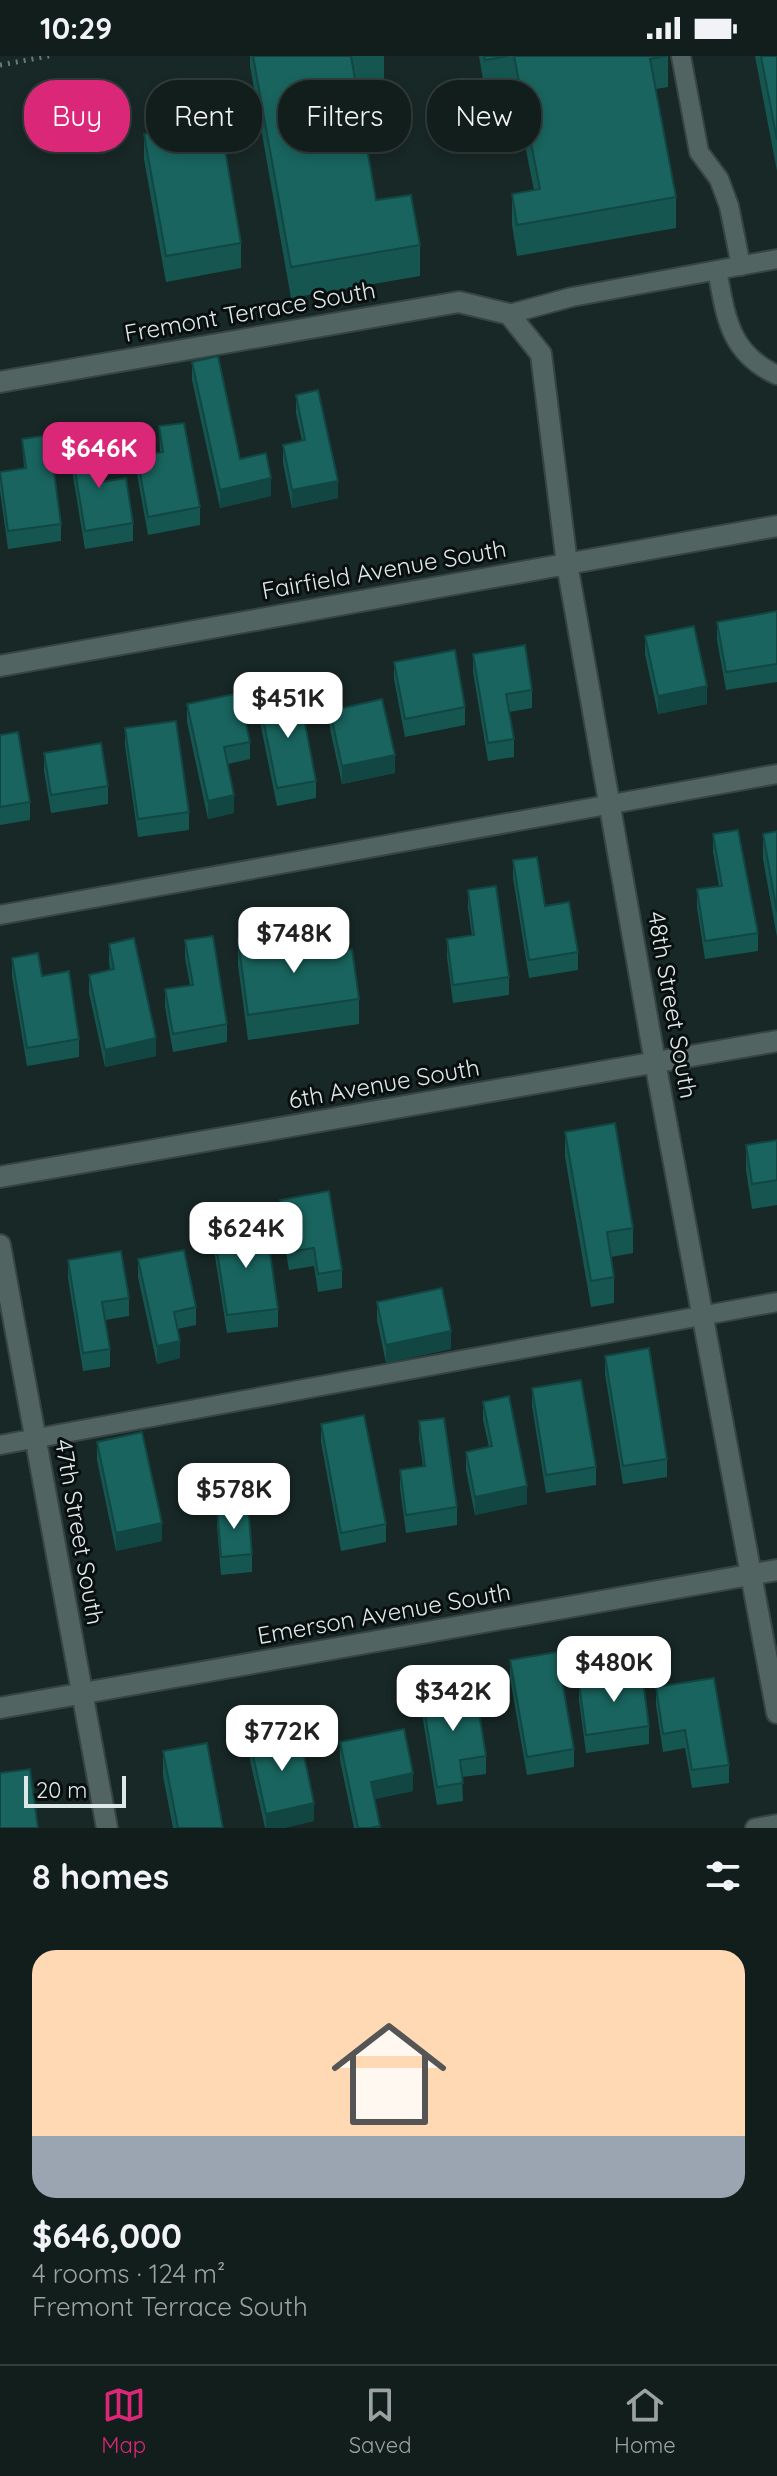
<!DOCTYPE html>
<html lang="en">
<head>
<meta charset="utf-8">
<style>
  :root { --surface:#121e1c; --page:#1b2725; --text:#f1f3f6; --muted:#9ca2a3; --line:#313c3b; --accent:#db2777 }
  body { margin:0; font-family:Quicksand,sans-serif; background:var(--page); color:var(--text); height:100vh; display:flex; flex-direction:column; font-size:30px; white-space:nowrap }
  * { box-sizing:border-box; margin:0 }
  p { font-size:26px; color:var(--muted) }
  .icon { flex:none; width:44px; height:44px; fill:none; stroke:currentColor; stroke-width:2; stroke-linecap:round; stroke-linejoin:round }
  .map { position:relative; height:1772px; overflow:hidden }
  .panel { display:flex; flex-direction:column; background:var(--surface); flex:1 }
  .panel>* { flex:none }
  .top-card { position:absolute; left:24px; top:24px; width:730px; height:72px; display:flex; gap:16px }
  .scale { position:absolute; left:24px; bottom:20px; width:102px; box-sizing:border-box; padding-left:8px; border:4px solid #dee8e7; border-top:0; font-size:22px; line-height:28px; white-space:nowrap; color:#dee8e7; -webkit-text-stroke:6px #080f0e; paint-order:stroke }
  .price { position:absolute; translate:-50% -68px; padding:0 18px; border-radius:16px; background:#fff; color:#222; font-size:26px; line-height:52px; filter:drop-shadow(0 2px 4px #0008) }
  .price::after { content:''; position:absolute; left:50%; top:48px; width:24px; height:18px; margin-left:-12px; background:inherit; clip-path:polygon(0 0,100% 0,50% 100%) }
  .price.active { background:var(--accent); color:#fff }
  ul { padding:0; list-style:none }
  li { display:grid; align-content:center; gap:16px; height:424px; padding:0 32px }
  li+li { border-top:2px solid var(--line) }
  li span { display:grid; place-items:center; height:248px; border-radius:24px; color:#555 }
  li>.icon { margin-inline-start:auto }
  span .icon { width:144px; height:144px; fill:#fffc; stroke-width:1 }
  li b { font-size:34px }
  h2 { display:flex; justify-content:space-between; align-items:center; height:96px; padding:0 32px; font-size:34px }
  .pill { padding:0 28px; border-radius:32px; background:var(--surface); box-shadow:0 4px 12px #0003,0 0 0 2px var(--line); font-size:28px; line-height:72px }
  .pill.active { background:var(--accent); color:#fff }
  .status { display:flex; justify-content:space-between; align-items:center; height:56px; padding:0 40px; background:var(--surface); direction:ltr }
  .status svg { height:22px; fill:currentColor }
  .tab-bar { display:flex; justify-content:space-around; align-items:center; height:112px; border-top:2px solid var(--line); background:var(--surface); font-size:22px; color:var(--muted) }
  .tab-bar a { display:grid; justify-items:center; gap:4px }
  .tab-bar .active { color:var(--accent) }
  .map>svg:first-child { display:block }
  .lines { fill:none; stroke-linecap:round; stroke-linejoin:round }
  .service-casing { stroke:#384443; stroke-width:22 }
  .minor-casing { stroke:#384443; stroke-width:24 }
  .path { stroke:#6c7a78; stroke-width:5; stroke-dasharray:2 6; stroke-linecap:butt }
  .service { stroke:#526462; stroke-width:18 }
  .minor { stroke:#526462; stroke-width:20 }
  .wall { fill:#165651 }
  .shaded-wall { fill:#124642 }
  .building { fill:#19645e; stroke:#124642; stroke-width:2 }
  .labels { text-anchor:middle; stroke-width:6; stroke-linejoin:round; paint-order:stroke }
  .street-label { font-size:24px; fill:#dee8e7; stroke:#080f0e }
</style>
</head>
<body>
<div class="status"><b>10:29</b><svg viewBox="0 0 49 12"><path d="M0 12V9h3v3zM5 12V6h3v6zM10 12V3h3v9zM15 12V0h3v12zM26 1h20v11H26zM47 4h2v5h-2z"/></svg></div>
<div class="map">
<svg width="777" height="1772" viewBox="0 0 777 1772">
  <rect width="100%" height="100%" fill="#182826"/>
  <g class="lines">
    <g class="service-casing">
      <path id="service" d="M681 0 699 96 719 123 729 150 741 210
        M717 214C726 261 729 297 777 319
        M509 258 572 241 777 203
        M0 859 777 718
        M0 1389 777 1246
        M755 1772 777 1768"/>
    </g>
    <g class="minor-casing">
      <path id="minor" d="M0 326 459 246 509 258 541 298 567 508 655 1006 777 1657
        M0 610 777 470
        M0 1121 777 985
        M0 1189 107 1772
        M0 1652 777 1514"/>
    </g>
    <path class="path" d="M0 9 49 0"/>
    <use href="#service" class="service"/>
    <use href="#minor" class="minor"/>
  </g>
  <path class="wall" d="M250 0H384V23L356 27 376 144 420 189V220L291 242 250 10Z
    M479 0H668V31L656 33 676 141V172L517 200 512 169V138L534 134 513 30 485 35Z
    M755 0H777V115Z
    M144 78 241 187V212L166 226 144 103Z
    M192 306 240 403 271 440 220 452 192 324Z
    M296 339 338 442 292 452 283 407V389L302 385 296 357Z
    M159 370 200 451V469L148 479 137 418V400L160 396Z
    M22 383 61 468V485L8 493 0 435V416L24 412Z
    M70 384 133 467V485L85 493 70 402Z
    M777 555V626L726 634 717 584V566Z
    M645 580 707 648 658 658 645 598Z
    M473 598 532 634V652L509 656 514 683V701L488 705 473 616Z
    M394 606 465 651V669L405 681 394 623Z
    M259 643 316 725V742L277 750 259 661Z
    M187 648 250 686V703L228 708 234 757 208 763 187 666Z
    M330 655 395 717 342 728 330 673Z
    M125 672 189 756V774L138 781 125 690Z
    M0 679 30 746V764L0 769Z
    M44 697 108 730V748L51 757 44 715Z
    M777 775V881L763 803V778Z
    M713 778 758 877V895L705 903 697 851V833L719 830 713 796Z
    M513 804 578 896V914L529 922 513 822Z
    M468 834 509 921V939L453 947 447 901V883L472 880 468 852Z
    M238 883 296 900 359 943V968L248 984 238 909Z
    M185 884 227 968V986L173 996 165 951V933L190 929 185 902Z
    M109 888 156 1000 105 1011 89 937V919L110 914 109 906Z
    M12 902 42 920 79 983V1001L27 1010 12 920Z
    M565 1076 633 1172V1197L611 1201 614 1221V1247L591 1251 565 1101Z
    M777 1084V1149L752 1153 746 1114V1089Z
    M280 1144 342 1214V1232L318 1236 314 1210 289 1214 280 1162Z
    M214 1176 278 1253V1271L227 1277 214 1194Z
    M138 1203 196 1251V1269L177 1273 180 1302 157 1308 138 1221Z
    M68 1204 129 1242V1260L105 1264 110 1293V1311L83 1315 68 1222Z
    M377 1246 451 1293 386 1307 377 1264Z
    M605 1300 667 1403V1421L623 1428 605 1318Z
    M532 1332 596 1411V1429L546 1437 532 1350Z
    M483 1346 527 1448 475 1459 466 1414V1396L489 1391 483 1364Z
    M419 1365 457 1451V1469L406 1477 400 1432V1414L423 1410 419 1383Z
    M321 1368 386 1468V1486L341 1495 321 1386Z
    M97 1386 162 1485 116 1495 97 1404Z
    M217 1452 252 1498V1516L221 1519 217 1470Z
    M510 1604 574 1693V1711L527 1719 510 1622Z
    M579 1627 649 1670V1688L586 1697 579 1644Z
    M656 1631 729 1709V1727L692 1732 685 1692 663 1696 656 1649Z
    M422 1640 486 1700V1718L462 1721 463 1745 437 1749 422 1658Z
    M250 1686 314 1765 284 1772H265L250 1704Z
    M340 1686 413 1735 374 1743 380 1772H354L340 1704Z
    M163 1695 223 1772H173L163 1720Z"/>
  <path class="shaded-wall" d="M271 422V440L220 452V434Z
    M338 425V442L292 452V434Z
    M707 630V648L658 658V640Z
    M395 699V717L342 728V710Z
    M234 739V757L208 763V745Z
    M156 982V1000L105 1011V994Z
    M451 1275V1293L386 1307V1289Z
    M180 1285V1302L157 1308V1290Z
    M527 1430V1448L475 1459V1441Z
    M162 1467V1485L116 1495V1477Z
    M413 1717V1735L371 1744V1726Z
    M314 1747V1765L284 1772H266V1758Z"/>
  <path class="building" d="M253 0H351L376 144 411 139 420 189 291 211Z
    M484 0H509L485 4Z
    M514 0H666L650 3 676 141 517 169 512 138 540 133Z
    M761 0H777V84Z
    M220 65 241 187 166 200 144 78Z
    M218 300 240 403 266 397 271 422 220 434 192 306Z
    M318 334 338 425 292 434 283 389 305 384 296 339Z
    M184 367 200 451 148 461 137 400 163 396 159 370Z
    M49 379 61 468 8 475 0 416 26 412 22 383Z
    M94 380 101 426 126 422 133 467 85 475 70 384Z
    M777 555V608L726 616 717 566Z
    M694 570 707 630 658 640 645 580Z
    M525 589 532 634 506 638 514 683 488 687 473 598Z
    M455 594 465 651 405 663 394 606Z
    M299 636 316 725 277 732 259 643Z
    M239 637 250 686 224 691 234 739 208 745 187 648Z
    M382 643 395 699 342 710 330 655Z
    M176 665 189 756 138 763 125 672Z
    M18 676 30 746 0 751V679Z
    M101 687 108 730 51 739 44 697Z
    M738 774 758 877 705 885 697 833 722 830 713 778Z
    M777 775V856L763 778Z
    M537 801 545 850 569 846 578 896 529 904 513 804Z
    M496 830 509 921 453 929 447 883 474 879 468 834Z
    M293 877 296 900 352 893 359 943 248 959 238 883Z
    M213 880 227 968 173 978 165 933 193 929 185 884Z
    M134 882 156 982 105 994 89 919 114 913 109 888Z
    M38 897 42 920 69 915 79 983 27 992 12 902Z
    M615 1067 633 1172 607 1176 614 1221 591 1225 565 1076Z
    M777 1084V1124L752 1128 746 1089Z
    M329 1135 342 1214 318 1218 314 1192 289 1196 280 1144Z
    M266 1168 278 1253 227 1259 214 1176Z
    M184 1194 196 1251 174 1256 180 1285 157 1290 138 1203Z
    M121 1195 129 1242 102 1246 110 1293 83 1297 68 1204Z
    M442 1232 451 1275 386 1289 377 1246Z
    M649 1292 667 1403 623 1410 605 1300Z
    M581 1324 596 1411 546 1419 532 1332Z
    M509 1340 527 1430 475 1441 466 1396 492 1390 483 1346Z
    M364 1359 386 1468 341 1477 321 1368Z
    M444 1362 457 1451 406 1459 400 1414 425 1410 419 1365Z
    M142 1376 162 1467 116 1477 97 1386Z
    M248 1450 252 1498 221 1501 217 1452Z
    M557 1596 574 1693 527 1701 510 1604Z
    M642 1618 649 1670 586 1679 579 1627Z
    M714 1622 729 1709 692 1714 685 1674 663 1678 656 1631Z
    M475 1631 486 1700 460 1704 463 1727 437 1731 422 1640Z
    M404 1673 413 1717 371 1726 380 1770 370 1772H358L340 1686Z
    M299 1676 314 1747 266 1758 250 1686Z
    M207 1687 223 1772H178L163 1695Z
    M30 1713 38 1772H0V1717Z"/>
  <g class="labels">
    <g class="street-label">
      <text transform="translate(250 256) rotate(-10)" y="8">Fremont Terrace South</text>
      <text transform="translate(384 514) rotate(-10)" y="8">Fairfield Avenue South</text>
      <text transform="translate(672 949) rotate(80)" y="8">48th Street South</text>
      <text transform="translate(384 1028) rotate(-10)" y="8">6th Avenue South</text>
      <text transform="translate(79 1476) rotate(80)" y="8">47th Street South</text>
      <text transform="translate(384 1558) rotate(-10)" y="8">Emerson Avenue South</text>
    </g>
  </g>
</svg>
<div class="scale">20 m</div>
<b class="price active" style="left:99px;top:434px">$646K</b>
<b class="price" style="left:288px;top:684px">$451K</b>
<b class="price" style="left:294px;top:919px">$748K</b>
<b class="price" style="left:246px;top:1214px">$624K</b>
<b class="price" style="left:234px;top:1475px">$578K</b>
<b class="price" style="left:614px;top:1648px">$480K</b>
<b class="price" style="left:453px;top:1677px">$342K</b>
<b class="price" style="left:282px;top:1717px">$772K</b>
<div class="top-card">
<a class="pill active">Buy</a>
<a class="pill">Rent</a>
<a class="pill">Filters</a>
<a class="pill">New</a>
</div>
</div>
<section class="panel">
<h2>8 homes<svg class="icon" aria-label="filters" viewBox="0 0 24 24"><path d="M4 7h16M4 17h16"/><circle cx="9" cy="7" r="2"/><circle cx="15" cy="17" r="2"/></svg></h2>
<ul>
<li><span style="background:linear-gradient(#ffd9b3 75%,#9aa5b1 0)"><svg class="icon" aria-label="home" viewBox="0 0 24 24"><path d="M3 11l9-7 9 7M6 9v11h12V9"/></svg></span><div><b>$646,000</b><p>4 rooms · 124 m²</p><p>Fremont Terrace South</p></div></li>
</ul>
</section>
<nav class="tab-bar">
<a class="active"><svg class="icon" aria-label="map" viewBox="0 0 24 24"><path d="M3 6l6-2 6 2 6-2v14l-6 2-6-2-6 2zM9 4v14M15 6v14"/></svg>Map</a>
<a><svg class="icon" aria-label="saved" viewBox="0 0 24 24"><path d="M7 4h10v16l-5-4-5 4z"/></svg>Saved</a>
<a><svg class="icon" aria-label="home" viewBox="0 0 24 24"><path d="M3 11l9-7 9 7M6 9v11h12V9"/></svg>Home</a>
</nav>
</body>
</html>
